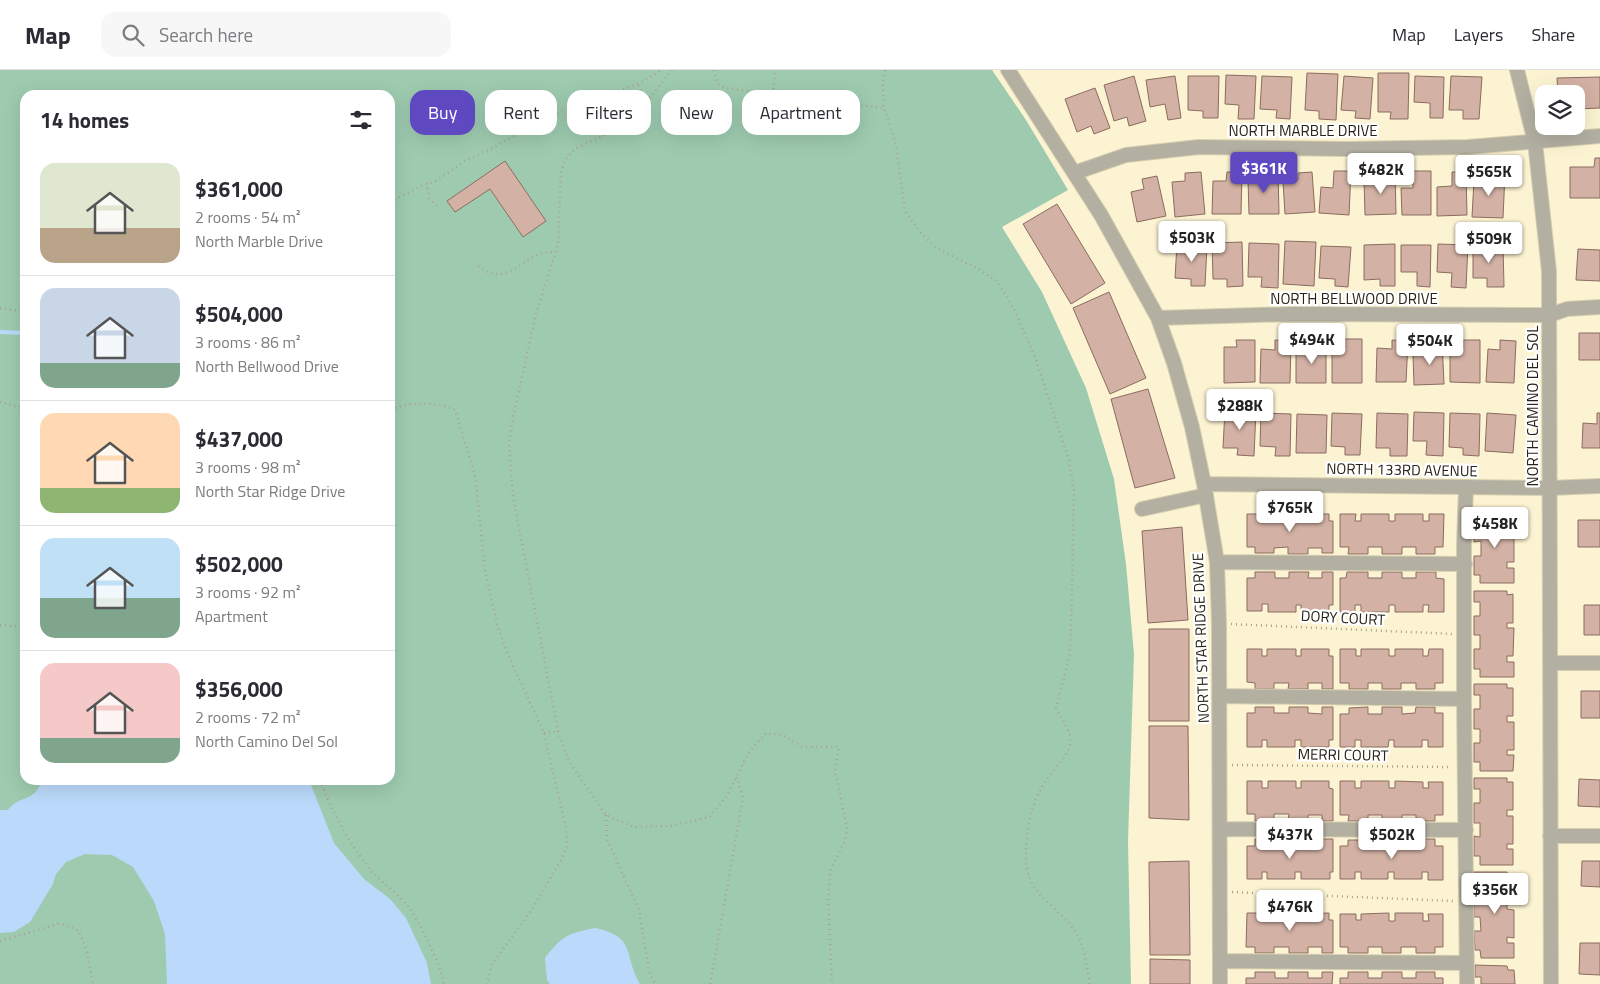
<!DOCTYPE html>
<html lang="en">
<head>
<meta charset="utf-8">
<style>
  :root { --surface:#fff; --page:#f7f7f7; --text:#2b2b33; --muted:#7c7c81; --line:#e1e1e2; --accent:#5e49c1 }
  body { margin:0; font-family:"Titillium Web",sans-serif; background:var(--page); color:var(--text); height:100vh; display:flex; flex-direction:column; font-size:19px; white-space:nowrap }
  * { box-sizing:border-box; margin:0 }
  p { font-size:16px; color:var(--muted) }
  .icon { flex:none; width:28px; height:28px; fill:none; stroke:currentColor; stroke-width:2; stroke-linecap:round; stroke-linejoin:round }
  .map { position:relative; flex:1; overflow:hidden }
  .panel { position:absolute; left:20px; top:20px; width:375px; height:695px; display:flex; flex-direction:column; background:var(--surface); border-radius:15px; box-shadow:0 5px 20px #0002 }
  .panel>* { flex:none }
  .top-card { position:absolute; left:410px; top:20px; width:475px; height:45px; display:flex; gap:10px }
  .fabs { position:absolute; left:1535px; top:15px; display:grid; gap:10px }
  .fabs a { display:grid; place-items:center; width:50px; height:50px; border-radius:10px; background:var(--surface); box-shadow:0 5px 20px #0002; font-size:25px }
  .price { position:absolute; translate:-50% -42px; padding:0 11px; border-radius:5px; background:#fff; color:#222; font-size:16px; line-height:32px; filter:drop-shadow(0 1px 2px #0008) }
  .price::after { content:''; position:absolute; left:50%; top:30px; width:15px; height:11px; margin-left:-8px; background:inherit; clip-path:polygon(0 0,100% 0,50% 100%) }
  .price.active { background:var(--accent); color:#fff }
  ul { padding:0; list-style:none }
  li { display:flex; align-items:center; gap:15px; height:125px; padding:0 20px }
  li+li { border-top:1px solid var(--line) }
  li span { display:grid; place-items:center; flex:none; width:140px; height:100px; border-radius:15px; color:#555 }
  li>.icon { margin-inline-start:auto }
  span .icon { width:60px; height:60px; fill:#fffc; stroke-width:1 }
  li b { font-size:21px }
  h2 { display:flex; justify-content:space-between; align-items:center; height:60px; padding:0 20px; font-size:21px }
  .chip { padding:0 18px; border-radius:15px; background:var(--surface); box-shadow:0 5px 20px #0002; font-size:18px; line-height:45px }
  .chip.active { background:var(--accent); color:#fff }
  header { display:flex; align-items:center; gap:30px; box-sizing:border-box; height:70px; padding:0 25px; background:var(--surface); border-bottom:1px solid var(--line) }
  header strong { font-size:24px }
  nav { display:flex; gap:28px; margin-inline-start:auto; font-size:18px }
  .search { width:350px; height:45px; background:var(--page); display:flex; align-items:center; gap:12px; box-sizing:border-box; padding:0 18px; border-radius:15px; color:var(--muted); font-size:19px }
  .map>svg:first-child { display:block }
  .green { fill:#9ecbb0; fill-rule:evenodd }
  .water { fill:#bbdafb }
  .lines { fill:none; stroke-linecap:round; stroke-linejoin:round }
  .stream { stroke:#bbdafb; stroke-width:4 }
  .building { fill:#d3b1a4; stroke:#8b6c60 }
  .minor-casing { stroke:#d6ceb0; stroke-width:16 }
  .path { stroke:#aaa38a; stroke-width:2.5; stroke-dasharray:1 4; stroke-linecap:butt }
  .minor { stroke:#b3b0a2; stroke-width:14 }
  .labels { text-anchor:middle; stroke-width:4.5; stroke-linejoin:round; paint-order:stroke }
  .street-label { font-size:15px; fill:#272317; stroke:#fff }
</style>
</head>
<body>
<header>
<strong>Map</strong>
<div class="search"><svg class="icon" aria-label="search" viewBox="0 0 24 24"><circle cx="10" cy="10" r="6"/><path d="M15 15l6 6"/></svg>Search here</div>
<nav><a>Map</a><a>Layers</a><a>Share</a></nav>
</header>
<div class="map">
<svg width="1600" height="914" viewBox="0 0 1600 914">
  <rect width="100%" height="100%" fill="#fcf3d2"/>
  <path class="green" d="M0 0H992L1026 50 1068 120 1002 157 1042 222 1086 318 1114 409 1126 494 1134 584 1128 771 1131 914H0ZM25 25H390V710H25Z"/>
  <path class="water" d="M42 710H309L334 773 364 809 390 829 406 848 427 893 431 914H167L165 864 154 831 133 797 112 785 85 784 66 792 56 804 53 814 30 852 14 862 0 863V740H8C20 724 34 734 42 710Z
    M595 858C637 867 623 884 640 914H550L547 910 545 888C563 865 567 864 595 858Z"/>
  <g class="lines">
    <path class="stream" d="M0 262 25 263"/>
  </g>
  <path class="building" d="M1307 3 1338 4 1336 50 1319 49V41L1305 40Z
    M1378 3H1409L1408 49H1390L1391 42H1378Z
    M1226 5 1256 6 1254 49H1238L1239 35 1225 34Z
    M1134 6 1146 51 1129 56 1127 47 1114 51 1104 15Z
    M1175 6 1181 48 1168 50 1165 34 1150 37 1146 10Z
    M1188 6H1219L1218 48H1203V41L1188 40Z
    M1262 6 1292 7 1290 49 1276 48 1277 40 1260 39Z
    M1344 6 1373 8 1370 49 1355 48 1356 41 1341 40Z
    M1415 6 1444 7 1443 48H1430V33L1414 32Z
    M1451 6 1482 7 1479 49H1463V40H1449Z
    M1600 7V38L1576 39V24H1558L1557 8Z
    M1095 18 1110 58 1094 64 1091 56 1077 62 1065 29Z
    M1595 88H1600V128H1570V97H1594Z
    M505 91 546 151 523 167 490 119 455 142 447 131Z
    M1278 101 1279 144H1249L1248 109H1260V102Z
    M1334 101H1351L1349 145 1319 143 1321 117 1333 118Z
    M1413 101H1431V145H1402L1401 118H1413Z
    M1201 102 1205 144 1175 147 1172 112 1185 111V103Z
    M1227 102H1242L1241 144H1212L1213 111H1226Z
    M1312 102 1315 142 1285 144 1283 111 1298 110V103Z
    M1395 102 1396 144 1365 145 1364 110H1379L1378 103Z
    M1452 102H1466L1467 145 1437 146V117L1452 116Z
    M1488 102 1505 103 1503 148 1472 147 1474 110 1488 111Z
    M1157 106 1166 146 1137 152 1131 122 1144 119 1142 109Z
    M1057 134 1105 213 1071 234 1023 154Z
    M1285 171 1316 172 1314 216 1283 214Z
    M1242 172 1243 216 1227 217V209H1213L1212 173Z
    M1249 173 1279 174 1278 218 1261 217 1262 207H1248Z
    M1177 174 1207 175 1205 216H1191V209L1175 208Z
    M1395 174V216H1380V209L1364 210V175Z
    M1438 174 1468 175 1466 218 1451 217 1452 203 1437 202Z
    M1401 175H1431L1430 217 1417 216V202H1401Z
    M1473 175H1503L1504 217H1487V208H1473Z
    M1321 176 1351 177 1348 217 1335 216V209L1319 208Z
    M1578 179 1600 180V211L1576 210Z
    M1109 222 1146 308 1110 324 1073 238Z
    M1579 263H1600V290H1579Z
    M1345 269H1362V313H1332V278H1345Z
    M1236 270H1255V312L1224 313V277H1237Z
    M1275 270 1291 271 1290 313H1260L1261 279 1275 280Z
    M1392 270 1408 271 1406 312H1376L1377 278 1392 279Z
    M1442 270 1444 314 1414 315 1413 285H1429L1428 271Z
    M1463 270H1480V313L1450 312V278H1463Z
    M1500 270 1516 271 1514 313 1486 312 1488 279 1500 280Z
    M1311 271H1326V313H1296V284L1311 285Z
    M1148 319 1175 408 1135 418 1111 329Z
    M1225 339 1256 340 1254 386 1237 385 1238 378H1223Z
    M1414 342 1444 343 1443 386 1426 385 1427 371H1413Z
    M1261 343 1291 344 1290 386H1275L1276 377 1260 376Z
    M1332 343 1362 344 1360 385H1345V377L1331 376Z
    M1377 343 1408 344 1407 386H1390V378H1376Z
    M1450 343 1480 344 1479 386 1463 385V378L1449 377Z
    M1487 343 1516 345 1513 383 1485 381Z
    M1597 343H1600V378H1582L1583 353 1597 354Z
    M1297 344 1327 345 1326 383H1296Z
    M1247 444H1262V451H1268V444H1296V451H1301V444H1329V451H1333V483H1322V478H1308V484H1288V477L1274 478V483H1255V477H1247Z
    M1340 444H1356L1355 451H1361V444H1389V451H1395V444H1423V451H1429V444H1444L1443 477H1435V484H1416V477H1402V484H1382V477H1368V484H1348L1349 477H1340Z
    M1481 444H1514V459H1507V465H1514V492H1507V498H1514V513H1480V505H1474V486H1481V471L1474 472V452H1481Z
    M1578 450H1600V477H1578Z
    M1182 457 1188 550 1148 553 1142 461Z
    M1255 502H1275V508H1289V502H1309L1308 508H1322V502H1333V535H1329V542H1301V535H1296V542H1268V534H1262V541H1247V508H1255Z
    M1347 502H1368V508H1382V502H1402V508H1416V502H1436V508L1444 509V542H1428L1429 535H1423V542H1395V535H1389V542H1361V535H1355V542H1340V508H1346Z
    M1474 521H1507V525L1513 524V553H1507V558H1514L1513 586H1507V592H1514V607H1480V599H1474V579H1480V565H1474V546H1480V532H1474Z
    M1584 535H1600V565H1584Z
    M1149 559H1189V651H1149Z
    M1247 579H1262V586H1267V579H1296V586H1301V579H1329V586H1333V619H1322V613H1308V619H1288L1289 613H1274V619H1255V613L1247 612Z
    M1340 579H1356V586H1361V579H1389V586H1395V579H1423V586H1428L1429 579H1443V613H1435V619H1416V613H1401V619H1382V613H1368V619H1349V613H1340Z
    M1474 614H1507V618H1513V646H1507V652H1514V680H1507V685H1514L1513 701H1480V692H1474V673H1480V659H1474V639H1480V625H1474Z
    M1581 621H1600V648H1581Z
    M1255 637H1274V643H1289V637H1308V643L1322 644V637H1333V670H1329V677H1301V670H1295V677H1267V670H1262V677H1247V643H1255Z
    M1368 637V644H1382V637H1402V644L1415 643 1416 637H1435V643H1443V677H1428V670H1422V677H1394V670H1389L1388 677H1361V670H1355V677H1340V644H1349V638Z
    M1149 656H1188L1189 750 1149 748Z
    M1474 708H1507V712H1513V740H1507V746H1513V774H1507V779H1513V795H1480V786H1474V766L1480 767V753H1474V733H1480V719H1474Z
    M1579 709 1600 710V737L1578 736Z
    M1247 711H1262V718H1268V711H1296V718H1301V711H1329V718L1333 719V751H1322V745H1308V751H1288L1289 744H1274V751H1255V744H1247Z
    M1340 711H1355V718H1361V711H1389V718H1395V711L1423 712V718H1429L1428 712H1443V745H1435V751H1416V745H1402V751H1382V745H1368V751H1348L1349 745H1340Z
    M1255 769H1275V776H1288V769L1308 770V776H1322V769H1333V802H1330V809H1301V802H1295V809H1267V802H1262V809H1247V776H1255Z
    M1415 769H1435V776H1443V810H1428V802H1422V809H1394V802H1388V809H1361V802H1355V809H1340V776H1348V770H1368V776H1382V770H1402V776H1415Z
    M1189 791 1190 885H1150L1149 792Z
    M1582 791H1600V817L1581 816Z
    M1474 802H1507V806H1514V834H1507V839L1514 840V868L1507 867V873H1514V888H1481L1480 880H1475L1474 861H1481L1480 847H1474V827H1480V813H1474Z
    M1247 843H1262V850H1268V843H1295V850H1301V844L1329 843V850H1333V883H1322V877H1308V883H1289V877H1274V883H1255V877H1246Z
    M1389 843V851H1395V843H1423V851H1429L1428 844H1443V877H1435V883H1416V877H1401V883H1382V877H1368V883H1348V877H1340V844H1356V850H1361V844Z
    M1580 873H1600V905L1579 904Z
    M1150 889 1190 890V914H1150Z
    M1475 895 1507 896 1508 900H1514L1515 914H1481V907H1475Z
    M1255 902H1275V908H1288V902H1308V908H1322V902H1333L1332 914H1246V908H1255Z
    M1348 902H1368V908H1382V902H1402V908H1416V902H1435V908H1443V914H1340V908H1348Z"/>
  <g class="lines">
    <g class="minor-casing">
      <path id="minor" d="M1008 0 1101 145 1158 248 1174 293 1192 357 1204 414 1217 492 1219 553 1220 914
        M1517 0 1535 72 1549 201 1551 914
        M1074 103 1126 85 1199 77 1346 79 1468 77 1600 66
        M1158 248 1292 244 1550 245 1567 239 1600 237
        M1204 414 1550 418 1600 416
        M1466 417 1464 475V629L1467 914
        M1142 439 1206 425
        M1217 492 1465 494
        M1550 593H1600
        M1220 626 1464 629
        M1221 759 1466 760
        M1550 766H1600
        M1220 891 1467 893"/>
    </g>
    <path class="path" d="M672 0 647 31 613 53 604 66 576 78 565 90 561 103 558 174 536 244 513 347 509 374 513 426 558 661 568 690 606 745 634 757 671 756 709 747 726 727 749 682 766 663 782 665 803 677H839L835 700 847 758 845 771 831 799 828 829 832 914
      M714 0 718 14 725 18 884 38
      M885 0 883 13 884 38 896 75 905 141 921 163 935 177 980 200 998 212 1015 241 1035 287 1069 390 1074 422 1071 562 1069 588 1056 638C1060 647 1068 657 1070 666 1074 683 1051 701 1043 715 1031 735 1026 762 1026 785 1024 823 1055 834 1074 859 1084 872 1087 898 1090 914
      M638 15 647 31
      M773 24 775 0
      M427 113 429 128 437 136
      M390 132 421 116 436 111 465 91 494 77 548 47 638 14 661 0
      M478 196C511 222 527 176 555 183
      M0 238 25 242
      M0 332 25 339
      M390 339C412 333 433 330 455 340L475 405 485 500 498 558 508 585 544 663 566 758 567 775 561 790 531 841 492 894 487 914
      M1231 554 1453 564
      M0 555 25 557
      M544 663 557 661
      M1232 695 1451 697
      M321 710C327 736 356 784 373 803 384 814 397 823 407 835 417 846 443 899 444 914
      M606 745 607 769 639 840 649 901 655 914
      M1232 822 1453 831
      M0 871 58 854 65 855 79 861 87 882 93 914
      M710 914 743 728 737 707"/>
    <use href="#minor" class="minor"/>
  </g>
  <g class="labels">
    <g class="street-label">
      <text x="1303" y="66">NORTH MARBLE DRIVE</text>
      <text x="1354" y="234">NORTH BELLWOOD DRIVE</text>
      <text transform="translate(1533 336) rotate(-90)" y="5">NORTH CAMINO DEL SOL</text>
      <text transform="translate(1402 400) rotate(1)" y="5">NORTH 133RD AVENUE</text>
      <text transform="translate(1343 548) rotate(3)" y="5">DORY COURT</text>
      <text transform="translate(1201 568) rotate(-92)" y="5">NORTH STAR RIDGE DRIVE</text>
      <text transform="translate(1343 685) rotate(1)" y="5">MERRI COURT</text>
    </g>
  </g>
</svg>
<div class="fabs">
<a><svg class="icon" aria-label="layers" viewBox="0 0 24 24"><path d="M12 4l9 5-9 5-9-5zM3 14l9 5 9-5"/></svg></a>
</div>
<b class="price active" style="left:1264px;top:124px">$361K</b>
<b class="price" style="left:1381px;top:125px">$482K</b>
<b class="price" style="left:1489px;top:127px">$565K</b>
<b class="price" style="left:1192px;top:193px">$503K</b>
<b class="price" style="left:1489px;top:194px">$509K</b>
<b class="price" style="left:1312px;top:295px">$494K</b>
<b class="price" style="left:1430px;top:296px">$504K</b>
<b class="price" style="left:1240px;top:361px">$288K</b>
<b class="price" style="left:1290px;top:463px">$765K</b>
<b class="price" style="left:1495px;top:479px">$458K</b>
<b class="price" style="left:1290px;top:790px">$437K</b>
<b class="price" style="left:1392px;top:790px">$502K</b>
<b class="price" style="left:1495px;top:845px">$356K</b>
<b class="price" style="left:1290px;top:862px">$476K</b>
<div class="top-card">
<a class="chip active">Buy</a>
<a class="chip">Rent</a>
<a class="chip">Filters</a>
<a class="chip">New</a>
<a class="chip">Apartment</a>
</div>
<section class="panel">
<h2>14 homes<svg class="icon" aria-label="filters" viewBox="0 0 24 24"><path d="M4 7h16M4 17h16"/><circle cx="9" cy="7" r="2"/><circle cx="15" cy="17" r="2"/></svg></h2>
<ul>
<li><span style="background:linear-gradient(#dfe7d0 65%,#b9a48a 0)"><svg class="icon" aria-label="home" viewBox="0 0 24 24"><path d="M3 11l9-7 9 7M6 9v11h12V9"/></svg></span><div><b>$361,000</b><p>2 rooms · 54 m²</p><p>North Marble Drive</p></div></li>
<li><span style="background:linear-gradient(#c9d6e8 75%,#7fa58c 0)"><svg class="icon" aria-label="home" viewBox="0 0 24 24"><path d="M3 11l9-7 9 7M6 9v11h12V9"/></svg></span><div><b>$504,000</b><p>3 rooms · 86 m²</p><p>North Bellwood Drive</p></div></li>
<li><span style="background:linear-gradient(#ffd9b3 75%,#8fb573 0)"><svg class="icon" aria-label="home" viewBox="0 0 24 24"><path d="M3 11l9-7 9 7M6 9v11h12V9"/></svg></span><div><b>$437,000</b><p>3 rooms · 98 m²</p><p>North Star Ridge Drive</p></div></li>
<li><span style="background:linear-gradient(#bfe0f5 60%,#7fa58c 0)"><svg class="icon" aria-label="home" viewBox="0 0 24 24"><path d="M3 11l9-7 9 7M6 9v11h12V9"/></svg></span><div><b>$502,000</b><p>3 rooms · 92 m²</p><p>Apartment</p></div></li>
<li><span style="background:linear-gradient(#f6c9c9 75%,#7fa58c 0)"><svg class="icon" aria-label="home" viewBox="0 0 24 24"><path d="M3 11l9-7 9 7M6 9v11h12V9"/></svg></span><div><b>$356,000</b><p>2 rooms · 72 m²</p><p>North Camino Del Sol</p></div></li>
</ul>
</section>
</div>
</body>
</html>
